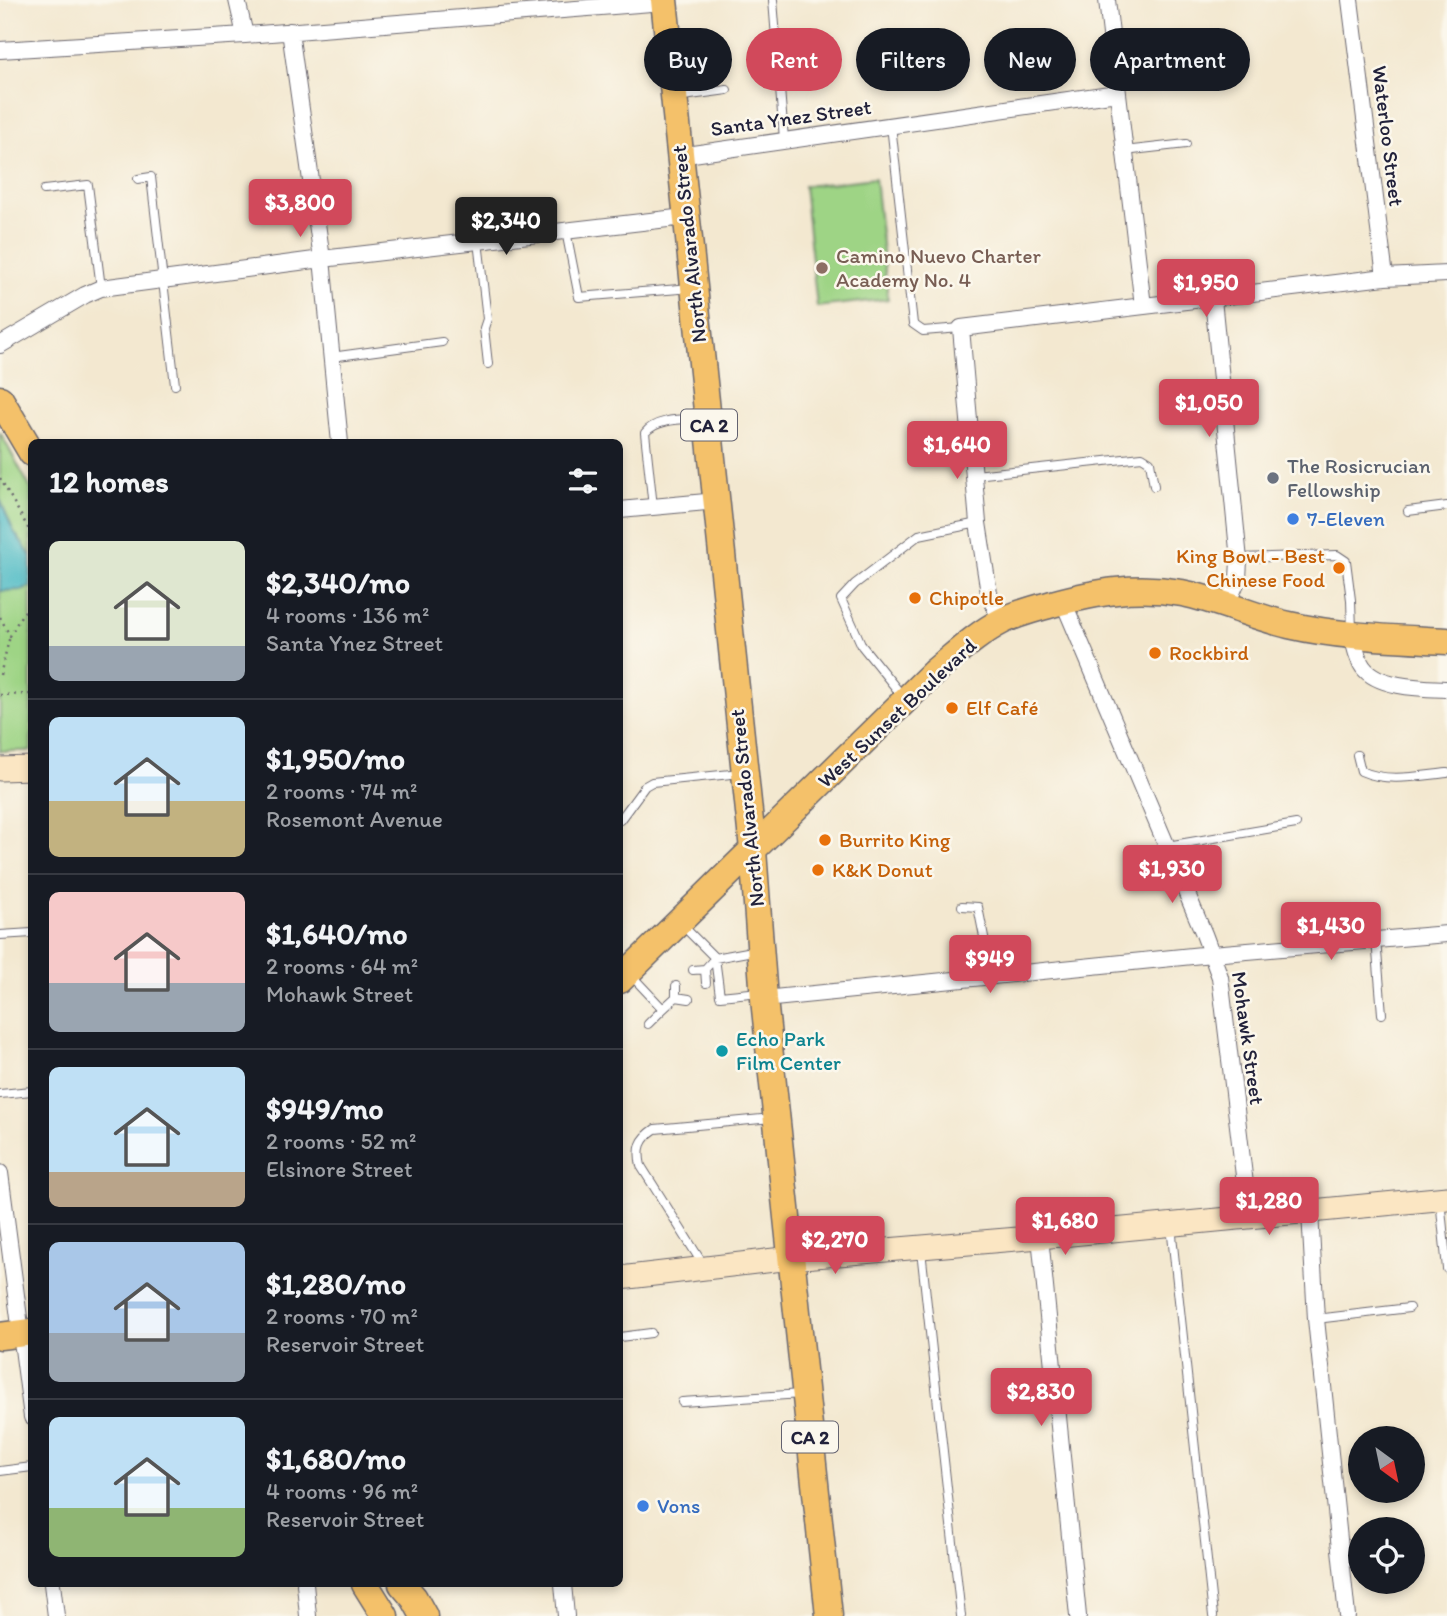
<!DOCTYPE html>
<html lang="en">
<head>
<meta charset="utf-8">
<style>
  :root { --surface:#171b24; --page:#20242c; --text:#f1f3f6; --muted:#9ea1a6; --line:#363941; --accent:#d1495b }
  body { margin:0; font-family:Itim,sans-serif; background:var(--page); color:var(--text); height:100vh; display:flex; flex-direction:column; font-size:26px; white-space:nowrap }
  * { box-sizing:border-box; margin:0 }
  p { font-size:23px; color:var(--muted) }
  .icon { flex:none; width:38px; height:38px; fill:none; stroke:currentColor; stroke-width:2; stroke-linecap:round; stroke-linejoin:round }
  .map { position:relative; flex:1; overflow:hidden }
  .panel { position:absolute; left:28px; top:439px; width:595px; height:1148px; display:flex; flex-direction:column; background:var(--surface); border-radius:10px; box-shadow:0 4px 10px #0003 }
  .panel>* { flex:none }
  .banner { position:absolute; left:644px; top:28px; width:665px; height:63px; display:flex; gap:14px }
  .needle { width:46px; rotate:147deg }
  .buttons { position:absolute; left:1348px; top:1426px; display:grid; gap:14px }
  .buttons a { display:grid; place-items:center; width:77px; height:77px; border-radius:50%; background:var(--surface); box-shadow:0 4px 10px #0003; font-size:35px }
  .price { position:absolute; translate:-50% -60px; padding:0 16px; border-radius:7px; background:var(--accent); color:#fff; font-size:23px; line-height:46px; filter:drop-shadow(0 2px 4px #0008) }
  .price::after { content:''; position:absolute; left:50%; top:42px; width:21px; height:16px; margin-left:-10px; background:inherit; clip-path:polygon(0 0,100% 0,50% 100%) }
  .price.current { background:#222; color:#fff }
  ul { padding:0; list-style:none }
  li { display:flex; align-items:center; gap:21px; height:175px; padding:0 21px }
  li+li { border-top:2px solid var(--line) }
  li span { display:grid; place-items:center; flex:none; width:196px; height:140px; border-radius:10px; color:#555 }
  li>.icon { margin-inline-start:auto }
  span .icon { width:84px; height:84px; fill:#fffc; stroke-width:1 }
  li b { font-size:30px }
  h2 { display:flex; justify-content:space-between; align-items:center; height:84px; padding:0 21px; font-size:30px }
  .chip { padding:0 24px; border-radius:32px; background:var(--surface); box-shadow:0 4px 10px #0003; font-size:24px; line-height:63px }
  .chip.current { background:var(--accent); color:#fff }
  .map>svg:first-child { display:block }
  .green { fill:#9ed485; stroke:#607b60; stroke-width:2 }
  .water { fill:#4cbac4; stroke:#376e80; stroke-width:2 }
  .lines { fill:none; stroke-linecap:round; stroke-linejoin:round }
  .lane-casing { stroke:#6b676f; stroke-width:10 }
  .street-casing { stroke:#6b676f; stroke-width:18 }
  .secondary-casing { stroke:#6b676f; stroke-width:25 }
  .primary-casing { stroke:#6b676f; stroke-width:29 }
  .path { stroke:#6b676f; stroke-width:2.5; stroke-dasharray:2 5; stroke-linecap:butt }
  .lane { stroke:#fff; stroke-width:8 }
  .street { stroke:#fff; stroke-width:16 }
  .secondary { stroke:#fbe6c3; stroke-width:23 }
  .primary { stroke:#f4c16a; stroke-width:26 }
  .education-dot { fill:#8d6e63; stroke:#fbf7ec; stroke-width:2.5 }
  .worship-dot { fill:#6b7280; stroke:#fbf7ec; stroke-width:2.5 }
  .shop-dot { fill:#3f7fe0; stroke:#fbf7ec; stroke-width:2.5 }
  .food-dot { fill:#e8710a; stroke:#fbf7ec; stroke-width:2.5 }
  .culture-dot { fill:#0f9aa8; stroke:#fbf7ec; stroke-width:2.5 }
  .labels { text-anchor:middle; stroke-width:5; stroke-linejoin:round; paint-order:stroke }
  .shield { fill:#fbf7ec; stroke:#636270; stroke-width:2 }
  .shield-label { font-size:19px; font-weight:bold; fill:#22223b }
  .street-label { font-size:21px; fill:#22223b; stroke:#fbf7ec }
  .education-label { font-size:21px; fill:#785e54; stroke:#fbf7ec; text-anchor:start }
  .worship-label { font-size:21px; fill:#5b616d; stroke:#fbf7ec; text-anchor:start }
  .shop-label { font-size:21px; fill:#366cbe; stroke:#fbf7ec; text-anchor:start }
  .food-label { font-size:21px; fill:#c56008; stroke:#fbf7ec; text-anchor:start }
  .culture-label { font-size:21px; fill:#0d838f; stroke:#fbf7ec; text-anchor:start }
</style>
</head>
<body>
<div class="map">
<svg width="1447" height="1616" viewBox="0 0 1447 1616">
  <rect width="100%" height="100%" fill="#fbf7ec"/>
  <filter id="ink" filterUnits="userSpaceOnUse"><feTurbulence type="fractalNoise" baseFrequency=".0143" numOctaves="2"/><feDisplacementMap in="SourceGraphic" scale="14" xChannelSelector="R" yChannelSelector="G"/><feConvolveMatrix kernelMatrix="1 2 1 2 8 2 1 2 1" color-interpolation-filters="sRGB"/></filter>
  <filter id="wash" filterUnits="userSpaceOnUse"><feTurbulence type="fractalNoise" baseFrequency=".00686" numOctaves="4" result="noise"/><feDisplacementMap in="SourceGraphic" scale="28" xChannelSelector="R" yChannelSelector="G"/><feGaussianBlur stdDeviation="1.57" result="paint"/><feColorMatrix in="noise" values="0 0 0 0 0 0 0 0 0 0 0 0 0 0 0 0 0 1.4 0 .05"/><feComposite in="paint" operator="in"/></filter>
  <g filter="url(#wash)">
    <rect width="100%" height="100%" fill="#f3e8d0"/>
    <path class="green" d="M875 178 888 299 817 307 804 186Z
      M0 432 31 489V751H0Z"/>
    <path class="water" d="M0 499 13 530 31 556V586L21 590 0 591Z"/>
  </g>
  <g filter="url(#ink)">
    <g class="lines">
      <g class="lane-casing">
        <path id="lane" d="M773 0 784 139
          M676 97 727 90
          M891 125 913 324 923 331 961 328
          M1124 151 1186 144
          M138 179 151 177 175 385
          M44 190 88 185 101 288
          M566 231 579 297 692 288
          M478 241 487 319 484 328 488 364
          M331 357 442 342
          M975 475 1142 457 1150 462 1154 486
          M653 507 645 433C657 417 687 420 705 418
          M1408 511 1447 506
          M1239 558 1337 555 1346 561 1351 600 1352 631
          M904 698 862 646 841 599 855 584 919 535 978 523
          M1357 755 1361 771C1388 783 1418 776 1447 773
          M620 820 645 786 652 782 741 773
          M1167 846 1296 824
          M962 906 978 907 992 977
          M681 924 715 958 720 996 760 992
          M0 935 32 933
          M1376 939 1382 1014
          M705 969 706 983
          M693 970 705 969 715 958 758 950
          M630 974 663 1009 648 1024
          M676 997 689 999
          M663 1009 676 997V986
          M0 1094 32 1091
          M1440 1199 1447 1269
          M1171 1226 1213 1616
          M921 1250 961 1616
          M704 1266 641 1166C637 1148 640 1139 655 1129L773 1118
          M1316 1319 1409 1308
          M620 1337 651 1333
          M682 1402 801 1394
          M0 1471 32 1467"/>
      </g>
      <g class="street-casing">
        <path id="street" d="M237 0 245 35
          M1107 0 1143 306
          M1350 0 1385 277
          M290 31 322 259 340 443
          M0 50 245 35 664 2
          M679 156 1117 93
          M1213 299 1239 560 1238 579 1227 604
          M0 345 85 295 101 288 322 259 685 217
          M620 510 717 501
          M1063 601 1204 934 1220 977 1249 1217
          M1001 622 989 593 978 523 961 328 1385 277 1447 274
          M1352 636C1355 646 1357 659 1363 667 1378 688 1424 688 1447 689
          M764 999 1212 954 1447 934
          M0 1173 32 1417
          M1310 1212 1316 1319 1347 1616
          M1040 1237 1078 1616
          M52 1584 56 1616
          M305 1584 308 1616
          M563 1584 566 1616"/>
      </g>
      <g class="secondary-casing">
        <path id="secondary" d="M0 769 32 768
          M620 1278 791 1258 1040 1237 1447 1198"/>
      </g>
      <g class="primary-casing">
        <path id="primary" d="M664 0 753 850 764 999 829 1616
          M0 399 32 453
          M620 980 934 672C956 654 977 634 1002 621 1018 613 1035 609 1052 604 1097 592 1135 585 1182 593 1219 600 1253 617 1289 625 1341 637 1394 638 1447 641
          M0 1336 32 1332
          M365 1584 385 1616
          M402 1584 414 1598 424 1616"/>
      </g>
      <path class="path" d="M0 478 32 535
        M0 617 10 636 22 614 32 604
        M0 675 10 636
        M0 695 32 694"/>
      <use href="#lane" class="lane"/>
      <use href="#street" class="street"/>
      <use href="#secondary" class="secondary"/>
      <use href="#primary" class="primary"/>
    </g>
  </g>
  <circle class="education-dot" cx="822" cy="268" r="7"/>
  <circle class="worship-dot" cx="1273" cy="478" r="7"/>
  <g class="shop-dot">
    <circle cx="1293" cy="519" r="7"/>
    <circle cx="643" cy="1506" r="7"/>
  </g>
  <g class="food-dot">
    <circle cx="1339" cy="568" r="7"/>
    <circle cx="915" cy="598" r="7"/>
    <circle cx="1155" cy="653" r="7"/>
    <circle cx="952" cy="708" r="7"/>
    <circle cx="825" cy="840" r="7"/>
    <circle cx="818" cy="870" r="7"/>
  </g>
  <circle class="culture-dot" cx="722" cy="1051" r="7"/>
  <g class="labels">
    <g class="shield">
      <rect x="681" y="409.5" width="56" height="31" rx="5"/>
      <rect x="782" y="1421.5" width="56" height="31" rx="5"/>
    </g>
    <g class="shield-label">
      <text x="709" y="432">CA 2</text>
      <text x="810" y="1444">CA 2</text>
    </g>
    <g class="street-label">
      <text transform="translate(791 118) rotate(-8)" y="7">Santa Ynez Street</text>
      <text transform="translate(1388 136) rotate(83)" y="7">Waterloo Street</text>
      <text transform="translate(689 244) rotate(-96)" y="7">North Alvarado Street</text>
      <text transform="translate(897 713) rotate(-43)" y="7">West Sunset Boulevard</text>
      <text transform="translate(747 808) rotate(-96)" y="7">North Alvarado Street</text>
      <text transform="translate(1248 1038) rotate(82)" y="7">Mohawk Street</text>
    </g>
    <g class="education-label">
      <text x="836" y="263">Camino Nuevo Charter<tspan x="836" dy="24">Academy No. 4</tspan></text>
    </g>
    <g class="worship-label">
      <text x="1287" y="473">The Rosicrucian<tspan x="1287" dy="24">Fellowship</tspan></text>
    </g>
    <g class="shop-label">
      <text x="1307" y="526">7-Eleven</text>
      <text x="657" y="1513">Vons</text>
    </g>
    <g class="food-label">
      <text x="1325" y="563" text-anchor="end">King Bowl - Best<tspan x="1325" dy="24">Chinese Food</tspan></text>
      <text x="929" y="605">Chipotle</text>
      <text x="1169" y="660">Rockbird</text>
      <text x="966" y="715">Elf Café</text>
      <text x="839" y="847">Burrito King</text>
      <text x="832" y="877">K&amp;K Donut</text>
    </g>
    <g class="culture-label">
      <text x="736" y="1046">Echo Park<tspan x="736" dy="24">Film Center</tspan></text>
    </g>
  </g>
</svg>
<div class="buttons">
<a><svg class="needle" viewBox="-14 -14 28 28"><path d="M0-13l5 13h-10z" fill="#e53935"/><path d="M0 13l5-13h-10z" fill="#9ea1a6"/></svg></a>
<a><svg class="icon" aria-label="locate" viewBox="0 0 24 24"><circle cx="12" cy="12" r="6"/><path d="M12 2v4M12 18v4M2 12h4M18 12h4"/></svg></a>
</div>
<b class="price" style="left:300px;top:239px">$3,800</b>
<b class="price current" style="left:506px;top:257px">$2,340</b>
<b class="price" style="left:1206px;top:319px">$1,950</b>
<b class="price" style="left:1209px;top:439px">$1,050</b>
<b class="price" style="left:957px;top:481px">$1,640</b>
<b class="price" style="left:1172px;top:905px">$1,930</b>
<b class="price" style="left:1331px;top:962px">$1,430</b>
<b class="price" style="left:990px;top:995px">$949</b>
<b class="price" style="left:1269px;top:1237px">$1,280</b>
<b class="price" style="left:1065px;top:1257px">$1,680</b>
<b class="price" style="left:835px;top:1276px">$2,270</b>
<b class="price" style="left:1041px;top:1428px">$2,830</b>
<div class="banner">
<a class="chip">Buy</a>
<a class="chip current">Rent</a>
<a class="chip">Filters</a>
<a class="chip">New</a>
<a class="chip">Apartment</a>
</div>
<section class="panel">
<h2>12 homes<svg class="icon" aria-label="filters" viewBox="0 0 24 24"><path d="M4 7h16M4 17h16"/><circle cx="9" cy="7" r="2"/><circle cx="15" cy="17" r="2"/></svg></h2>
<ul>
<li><span style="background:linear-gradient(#dfe7d0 75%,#9aa5b1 0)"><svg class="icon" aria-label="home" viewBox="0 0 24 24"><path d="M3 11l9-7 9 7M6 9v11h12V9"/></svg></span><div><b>$2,340/mo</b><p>4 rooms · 136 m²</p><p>Santa Ynez Street</p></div></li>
<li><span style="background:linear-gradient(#bfe0f5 60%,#c2b280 0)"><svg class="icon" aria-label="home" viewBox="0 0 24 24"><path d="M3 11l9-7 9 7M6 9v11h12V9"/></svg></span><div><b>$1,950/mo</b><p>2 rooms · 74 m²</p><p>Rosemont Avenue</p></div></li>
<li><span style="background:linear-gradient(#f6c9c9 65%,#9aa5b1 0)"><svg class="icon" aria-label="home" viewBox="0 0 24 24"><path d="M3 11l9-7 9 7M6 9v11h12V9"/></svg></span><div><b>$1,640/mo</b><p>2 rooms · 64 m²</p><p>Mohawk Street</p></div></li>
<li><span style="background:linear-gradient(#bfe0f5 75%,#b9a48a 0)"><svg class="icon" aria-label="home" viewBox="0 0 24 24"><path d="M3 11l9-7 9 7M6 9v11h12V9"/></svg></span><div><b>$949/mo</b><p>2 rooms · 52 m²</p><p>Elsinore Street</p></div></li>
<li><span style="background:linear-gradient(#a9c7e8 65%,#9aa5b1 0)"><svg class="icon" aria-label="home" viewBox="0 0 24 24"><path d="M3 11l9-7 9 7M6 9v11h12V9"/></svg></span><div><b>$1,280/mo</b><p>2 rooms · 70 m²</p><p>Reservoir Street</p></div></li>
<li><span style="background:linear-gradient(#bfe0f5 65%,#8fb573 0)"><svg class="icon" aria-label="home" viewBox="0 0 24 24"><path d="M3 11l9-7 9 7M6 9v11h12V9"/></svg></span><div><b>$1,680/mo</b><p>4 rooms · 96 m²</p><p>Reservoir Street</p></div></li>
</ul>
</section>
</div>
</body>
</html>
